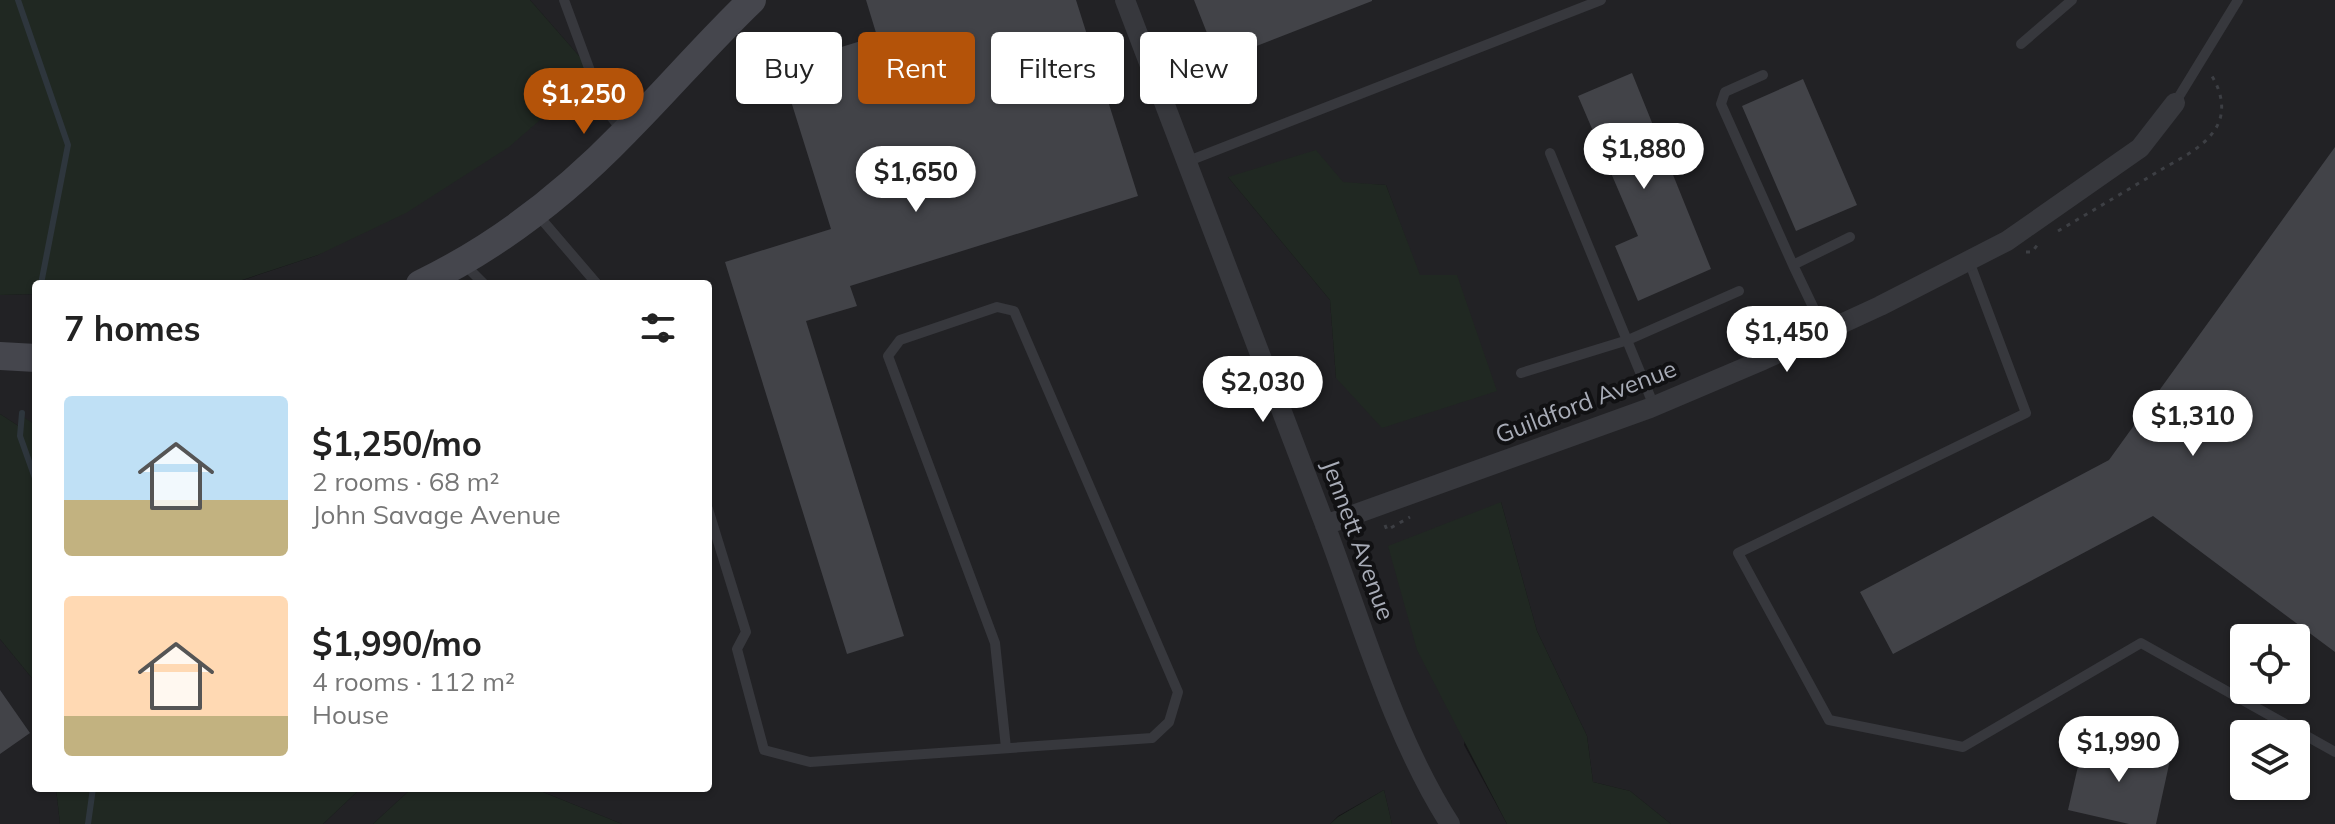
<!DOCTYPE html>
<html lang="en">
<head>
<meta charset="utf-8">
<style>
  :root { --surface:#fff; --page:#f2f2f2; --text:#222; --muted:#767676; --accent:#b45309 }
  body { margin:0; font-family:Mulish,sans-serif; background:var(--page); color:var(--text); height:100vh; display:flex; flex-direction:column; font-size:30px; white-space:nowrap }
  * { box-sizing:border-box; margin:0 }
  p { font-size:26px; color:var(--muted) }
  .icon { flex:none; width:44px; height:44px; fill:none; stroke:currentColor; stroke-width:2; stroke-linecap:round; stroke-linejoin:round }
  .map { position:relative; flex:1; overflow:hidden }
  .side { position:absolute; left:32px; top:280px; width:680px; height:512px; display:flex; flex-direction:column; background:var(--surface); border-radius:8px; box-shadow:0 2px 6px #0004 }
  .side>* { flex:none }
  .top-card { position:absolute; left:736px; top:32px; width:760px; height:72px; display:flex; gap:16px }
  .buttons { position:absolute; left:2230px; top:624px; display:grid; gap:16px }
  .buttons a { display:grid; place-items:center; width:80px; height:80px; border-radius:8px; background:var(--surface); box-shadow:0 2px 6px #0004; font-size:40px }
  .price { position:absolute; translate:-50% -68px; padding:0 18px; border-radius:28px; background:#fff; color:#222; font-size:26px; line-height:52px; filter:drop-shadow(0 2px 4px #0008) }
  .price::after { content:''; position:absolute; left:50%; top:48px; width:24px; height:18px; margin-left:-12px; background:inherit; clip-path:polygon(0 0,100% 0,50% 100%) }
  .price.active { background:var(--accent); color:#fff }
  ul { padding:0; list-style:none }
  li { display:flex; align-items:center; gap:24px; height:200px; padding:0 32px }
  li span { display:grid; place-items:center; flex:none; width:224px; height:160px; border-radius:8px; color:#555 }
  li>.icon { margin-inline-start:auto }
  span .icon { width:96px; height:96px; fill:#fffc; stroke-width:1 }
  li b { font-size:34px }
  h2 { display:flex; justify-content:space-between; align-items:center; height:96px; padding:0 32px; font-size:34px }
  .pill { padding:0 28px; border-radius:8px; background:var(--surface); box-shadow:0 2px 6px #0004; font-size:28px; line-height:72px }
  .pill.active { background:var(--accent); color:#fff }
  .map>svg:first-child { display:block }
  .built { fill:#222225; fill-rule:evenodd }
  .green { fill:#202822 }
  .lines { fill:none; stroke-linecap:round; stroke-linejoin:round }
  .stream { stroke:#2e363d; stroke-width:6 }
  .building { fill:#424348 }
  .path { stroke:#3d3f44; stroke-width:3; stroke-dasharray:4 6; stroke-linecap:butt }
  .service { stroke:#37383d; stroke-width:10 }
  .minor { stroke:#37383d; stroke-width:20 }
  .secondary { stroke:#45464d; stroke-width:28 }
  .labels { text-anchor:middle; stroke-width:8; stroke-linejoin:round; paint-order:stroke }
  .street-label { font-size:24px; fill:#a8acb7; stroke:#111113 }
</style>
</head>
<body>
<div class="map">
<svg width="2335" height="824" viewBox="0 0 2335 824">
  <rect width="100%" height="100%" fill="#161618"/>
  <path class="built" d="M530 0H2335V824H1671L1630 791 1593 782 1587 736 1537 631 1501 502 1464 745 1507 824H1392L1384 790 1338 816 1330 824H622L533 788H708V284H217L234 283 318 255 593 72ZM1228 177 1386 185 1419 275 1336 378 1330 300ZM2244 638H2296V690H2244ZM2244 734H2296V786H2244Z
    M36 294V425L23 418 20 427 0 414V295Z
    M0 639 36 683V788H56L60 824H0Z
    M361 788H412L373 824H323Z"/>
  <path class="green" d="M0 0H530L594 73 509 147 406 213 318 255 233 283 36 284V294L0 295Z
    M1316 150 1343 182 1386 185 1420 275H1457L1497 391 1382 428 1336 378 1330 300 1228 177Z
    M0 414 20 427 23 417 36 425V683L0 639Z
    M1501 502 1537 631 1587 736 1593 782 1630 791 1671 824H1507L1417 650 1388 546Z
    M56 788H361L323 824H60Z
    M412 788H533L622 824H373Z
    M1384 790 1392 824H1330L1338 817Z"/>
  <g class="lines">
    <path class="stream" d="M18 0 68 145 41 284
      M22 413 20 436 36 481
      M88 824 93 788"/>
  </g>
  <path class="building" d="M866 0H1076L1138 196 850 286 857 306 806 321 904 636 847 654 725 262 831 229 780 66 877 36Z
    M1194 0H1372V1L1218 61Z
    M1632 73 1711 269 1638 301 1615 246 1638 236 1578 96Z
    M1803 79 1857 205 1796 231 1742 106Z
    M2335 147V652L2153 516 1893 654 1860 592 2109 460Z
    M0 690 30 733 0 754Z
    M2084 740 2170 760 2156 824H2129L2068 810Z"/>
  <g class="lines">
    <path class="path" d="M2058 231C2092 211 2126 191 2159 171 2177 160 2202 149 2214 131 2227 113 2222 91 2210 73
      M2026 252H2032L2038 244
      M1385 525 1387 530 1410 517"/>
    <path class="service" d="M564 0 603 106 623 132
      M2021 44 2072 0
      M1763 75 1725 92 1721 104 1793 265
      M2175 103 2238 0
      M1550 153 1654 406
      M1186 162 1601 0
      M537 214 597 284
      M1969 261 2026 413 1738 553 1829 720 1963 747 2141 643 2335 752
      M463 263 484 284
      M1825 332 1793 265 1850 237
      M1521 373 1628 340 1739 291
      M708 509 746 632 737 649 764 750 810 762 1152 738 1169 722 1178 692 1014 311 997 307 900 340 888 356 995 643 1006 748"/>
    <path class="minor" d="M1125 0C1191 174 1258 348 1324 522 1361 620 1393 735 1450 824
      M1325 525 1650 408 1763 360 1880 306 2007 241 2140 148 2175 103"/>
    <path class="secondary" d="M420 284C497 247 566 193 625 132 668 89 708 42 752 0
      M0 356 36 358"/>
  </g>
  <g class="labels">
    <g class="street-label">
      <text transform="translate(1586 402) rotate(-21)" y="8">Guildford Avenue</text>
      <text transform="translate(1358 540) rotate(70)" y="8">Jennett Avenue</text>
    </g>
  </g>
</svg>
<div class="buttons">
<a><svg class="icon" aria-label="locate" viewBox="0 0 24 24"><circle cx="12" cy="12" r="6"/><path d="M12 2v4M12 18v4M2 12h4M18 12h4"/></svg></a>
<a><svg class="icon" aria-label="layers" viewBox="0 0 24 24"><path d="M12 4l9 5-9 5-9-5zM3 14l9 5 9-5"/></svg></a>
</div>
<b class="price active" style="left:584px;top:136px">$1,250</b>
<b class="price" style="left:1644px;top:191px">$1,880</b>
<b class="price" style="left:916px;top:214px">$1,650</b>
<b class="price" style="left:1787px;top:374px">$1,450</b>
<b class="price" style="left:1263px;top:424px">$2,030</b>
<b class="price" style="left:2193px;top:458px">$1,310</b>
<b class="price" style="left:2119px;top:784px">$1,990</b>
<div class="top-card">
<a class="pill">Buy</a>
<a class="pill active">Rent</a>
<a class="pill">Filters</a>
<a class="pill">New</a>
</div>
<section class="side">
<h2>7 homes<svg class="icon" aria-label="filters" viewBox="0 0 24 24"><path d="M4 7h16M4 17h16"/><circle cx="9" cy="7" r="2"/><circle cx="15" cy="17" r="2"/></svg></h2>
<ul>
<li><span style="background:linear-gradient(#bfe0f5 65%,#c2b280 0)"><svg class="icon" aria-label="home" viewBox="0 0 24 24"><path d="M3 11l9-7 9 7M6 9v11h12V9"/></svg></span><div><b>$1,250/mo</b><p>2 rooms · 68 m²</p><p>John Savage Avenue</p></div></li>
<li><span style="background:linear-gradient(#ffd9b3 75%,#c2b280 0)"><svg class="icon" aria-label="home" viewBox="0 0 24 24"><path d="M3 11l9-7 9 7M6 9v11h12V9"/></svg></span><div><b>$1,990/mo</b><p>4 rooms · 112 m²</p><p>House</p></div></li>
</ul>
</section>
</div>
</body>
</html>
